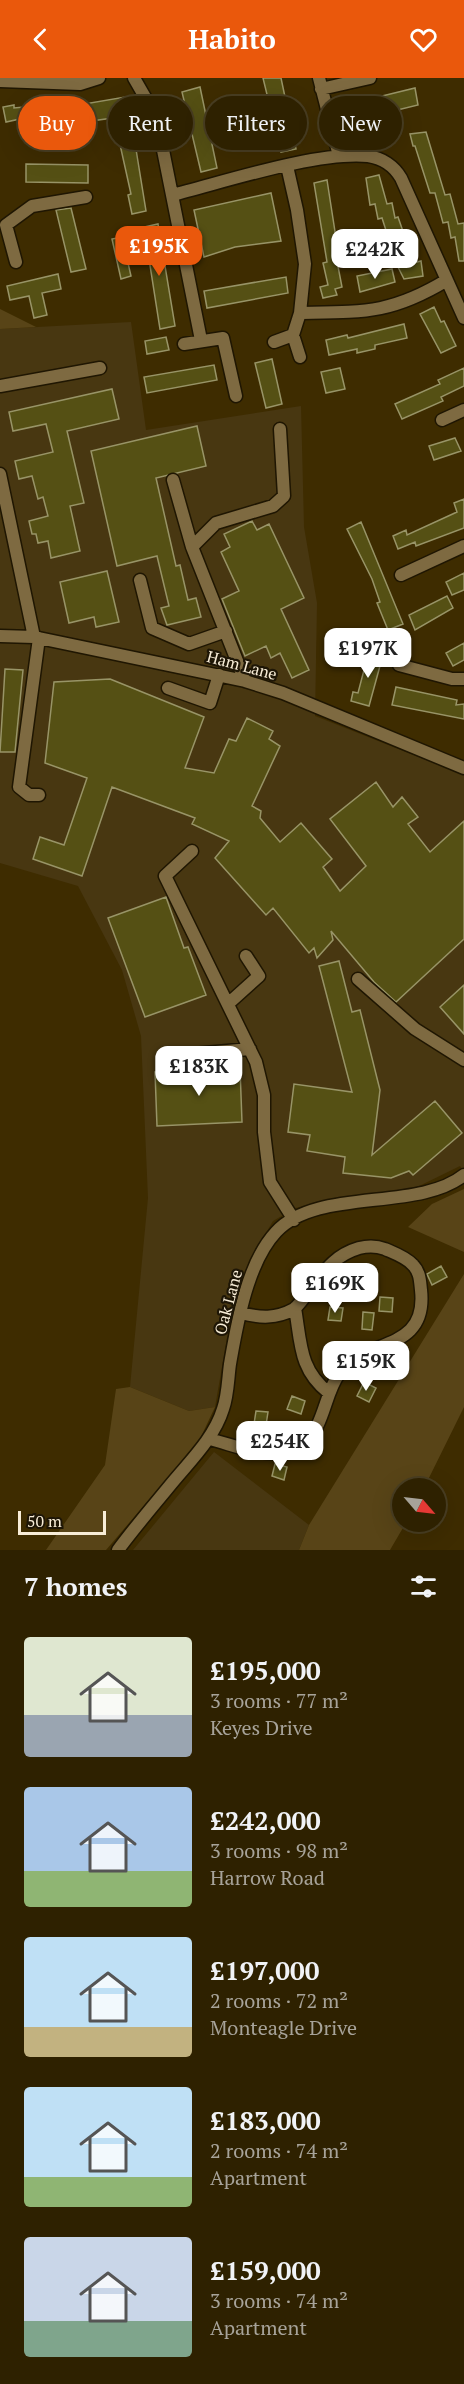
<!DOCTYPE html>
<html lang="en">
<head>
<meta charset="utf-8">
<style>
  :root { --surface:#2e2100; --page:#36290a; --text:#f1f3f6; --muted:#a7a399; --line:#493e22; --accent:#ea580c }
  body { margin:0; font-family:"PT Serif",serif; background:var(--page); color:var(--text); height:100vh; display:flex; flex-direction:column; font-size:22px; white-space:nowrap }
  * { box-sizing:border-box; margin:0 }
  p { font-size:20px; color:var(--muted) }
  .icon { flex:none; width:33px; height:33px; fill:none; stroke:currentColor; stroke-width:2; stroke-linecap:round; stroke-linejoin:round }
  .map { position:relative; height:1472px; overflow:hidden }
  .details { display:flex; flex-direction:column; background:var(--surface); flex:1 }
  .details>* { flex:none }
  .top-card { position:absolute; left:18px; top:18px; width:429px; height:54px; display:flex; gap:12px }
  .needle { width:39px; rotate:118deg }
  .controls { position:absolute; left:392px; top:1400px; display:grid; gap:12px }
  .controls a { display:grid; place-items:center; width:54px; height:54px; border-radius:50%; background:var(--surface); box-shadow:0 6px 24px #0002,0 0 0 2px var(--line); font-size:30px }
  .scale { position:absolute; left:18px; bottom:15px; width:88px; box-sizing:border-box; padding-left:6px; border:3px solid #f8edd7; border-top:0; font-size:16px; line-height:21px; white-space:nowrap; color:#f8edd7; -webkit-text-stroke:4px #1e1606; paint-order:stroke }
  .price { position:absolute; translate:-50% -51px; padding:0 14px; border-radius:12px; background:#fff; color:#222; font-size:20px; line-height:39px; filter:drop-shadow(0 2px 3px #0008) }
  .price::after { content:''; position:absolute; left:50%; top:36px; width:18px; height:14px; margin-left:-9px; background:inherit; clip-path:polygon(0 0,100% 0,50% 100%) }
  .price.current { background:var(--accent); color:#fff }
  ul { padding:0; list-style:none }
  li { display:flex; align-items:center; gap:18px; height:150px; padding:0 24px }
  li span { display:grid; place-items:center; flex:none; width:168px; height:120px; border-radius:6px; color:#555 }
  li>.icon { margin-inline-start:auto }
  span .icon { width:72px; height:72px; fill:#fffc; stroke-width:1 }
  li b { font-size:26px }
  h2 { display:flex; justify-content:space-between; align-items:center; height:72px; padding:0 24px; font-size:26px }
  .pill { padding:0 21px; border-radius:27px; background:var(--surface); box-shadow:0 6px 24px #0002,0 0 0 2px var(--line); font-size:21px; line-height:54px }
  .pill.current { background:var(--accent); color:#fff }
  header { display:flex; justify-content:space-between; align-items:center; height:78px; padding:0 24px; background:var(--accent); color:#fff; font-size:27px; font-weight:700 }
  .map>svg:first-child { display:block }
  .built { fill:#483711 }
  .green { fill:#584417 }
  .building { fill:#555014; stroke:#989467; stroke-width:1.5 }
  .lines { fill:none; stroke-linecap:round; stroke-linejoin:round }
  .minor-casing { stroke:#1f1602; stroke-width:15 }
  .minor { stroke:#7e6a41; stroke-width:12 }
  .labels { text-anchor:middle; stroke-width:4.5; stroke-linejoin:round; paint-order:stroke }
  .street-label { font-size:16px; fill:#f8edd7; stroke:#1e1606 }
</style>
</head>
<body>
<header><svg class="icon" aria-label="back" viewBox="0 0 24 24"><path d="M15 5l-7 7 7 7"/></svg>Habito<svg class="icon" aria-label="heart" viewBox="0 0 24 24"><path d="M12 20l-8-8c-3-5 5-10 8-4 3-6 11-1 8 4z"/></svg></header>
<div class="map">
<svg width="464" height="1472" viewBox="0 0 464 1472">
  <rect width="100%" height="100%" fill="#3e2c00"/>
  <path class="built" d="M131 244 146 352 301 328 304 449 317 525 315 638 464 697V1093L460 1088 413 1111 339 1120 295 1130 273 1143 249 1183 227 1260 215 1329 189 1333 130 1309 148 1120 141 958 122 892 78 808 0 785V251Z
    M214 1374 309 1447 299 1472H133Z"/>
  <path class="green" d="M0 231 36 249 0 251Z
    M464 1111V1174L408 1149 432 1126Z
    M464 1196V1329L424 1410H402V1443H407L390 1472H299L309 1447Z
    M130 1309 189 1333 215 1329 199 1363 106 1472H46L105 1387 116 1311Z"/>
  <path class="building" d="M263 0H281L296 71 281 74Z
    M200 9 217 90 201 94 182 14Z
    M415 10 418 27 344 45 341 28Z
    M125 19 127 38 84 44 52 45V42L21 46 20 41 6 44 3 29 14 27V30L45 27 46 30H61Z
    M426 54 445 117 450 116 458 146 464 145V183H459L455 159 451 160 448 144 443 145 435 115H430L415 68H413L410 56Z
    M134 59 146 133 132 136 128 117 131 116 119 62Z
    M26 86 88 87V105L26 104Z
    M379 97 387 126 392 125 395 140 398 139 407 165 391 168 382 140 378 141 375 126 370 127 366 100Z
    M327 102 338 173H335L342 209 335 211 337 217 323 220 320 209 328 207 323 185 327 184 314 105Z
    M271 115 281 163 235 169 204 179 194 132Z
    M71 130 86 191 71 194 56 132Z
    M158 146 175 248 160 251 144 149Z
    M122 159 131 198 121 201 112 161Z
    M421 183 423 198 404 201 398 189Z
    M392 191 395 204 360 214 357 198Z
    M58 196 61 211 42 215 47 237 34 240 29 218 10 222 7 208Z
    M286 199 288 215 207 230 204 213Z
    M434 229 441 244 444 243 456 268 441 275 420 236Z
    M404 246 407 260 375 267V271L357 275V271L329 277 326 262 347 257 348 260Z
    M166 259 169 272 147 276 145 263Z
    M272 281 282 326 266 330 255 285Z
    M214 287 217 302 147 315 144 299Z
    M340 290 345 311 326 315 321 294Z
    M464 290V308L441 319 443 323 402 341 395 326 440 306 438 302Z
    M112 311 119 341 67 353 84 425 70 428 80 473 51 480 48 463 38 465 36 456H32L29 443 48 438 43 419 38 421 32 398 19 401 15 383 53 374 46 346 13 353 9 334Z
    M197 348 206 388 156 400 176 488 180 487 188 522 196 520 201 539 167 547 161 530 169 528 157 478 117 488 91 373Z
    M455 360 461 373 434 382 429 368Z
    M464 421V450L416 468 415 464 398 471 393 458 406 452 407 457 457 434 454 425Z
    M252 443 257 452 269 446 304 520 281 531 309 592 292 600 280 575 271 580 266 568 245 578 222 521 239 513 221 474 230 469 224 456Z
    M361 444 403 546 388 552 377 525 380 524 372 501 347 451Z
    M107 493 119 544 96 549 94 539 69 545 60 504Z
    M464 495V512L452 517 446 504Z
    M447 518 453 530 415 552 409 537Z
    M464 565V582L453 588 446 575Z
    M369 573 383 577 369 628 351 623 353 614 358 615Z
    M5 591 23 592 15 674H0Z
    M110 601 204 639 185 690 214 695 229 661 236 663 247 640 273 653 269 661 280 668 252 728 261 733 260 740 280 764 301 745 332 781 323 789 340 813 366 788 330 741 376 704 393 729 402 719 418 739 408 746 430 774 464 743V861L396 924 374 904 331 853 333 862 317 880 314 870 309 875 273 830 266 837 215 780 229 763 192 746 195 740 112 709 82 798 33 781 40 759 64 767 87 700 45 685 54 604Z
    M396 609 457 622 456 627 464 626V641L392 627Z
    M166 819 184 870 188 869 206 917 145 939 108 840Z
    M339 883 352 934 360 932 380 1012 372 1077 435 1023 462 1055 413 1097 409 1093 391 1100 343 1095 345 1079 307 1073 310 1057 288 1054 294 1006 352 1014 319 888Z
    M464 907V956L440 929Z
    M240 990 242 1044 157 1048 155 994Z
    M441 1188 447 1199 432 1207 427 1196Z
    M380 1219 393 1220 392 1234 379 1233Z
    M330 1229 343 1230 341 1243 328 1242Z
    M363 1234 374 1235 372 1252 362 1251Z
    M364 1304 376 1310 369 1324 357 1318Z
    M292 1318 305 1323 301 1336 287 1331Z
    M256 1333 268 1334 266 1347 254 1346Z
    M275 1386 287 1389 284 1402 272 1398Z"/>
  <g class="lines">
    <g class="minor-casing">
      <path id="minor" d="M134 0 153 33 163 72 201 262
        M319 0 339 78
        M0 3 80 6 99 0
        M321 11 370 0
        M287 88 297 132 305 186 300 235 293 257 300 279
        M172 117C224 104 317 73 368 78 382 80 394 88 401 100L464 240
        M16 184 6 147 32 128 86 119
        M300 235C363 234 391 236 447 202
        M274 264 293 257
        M184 266 223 260 236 318
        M0 308 100 290
        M442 342 464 332
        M0 396 34 559
        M173 402 192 469 245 603
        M192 469 216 445 273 428 284 418 280 351
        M401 497 464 468
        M140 502 152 550 189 566 226 553
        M0 558 34 559 245 603 283 615 464 690
        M39 560 19 709 29 717H39
        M399 587 452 601H464
        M168 610 210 625 219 597
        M192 773 165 798 256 984 264 1017V1054L270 1104 294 1142
        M358 901 415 951 464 982
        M229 925 259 898 246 878
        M182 977 250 971
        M295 1230C301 1265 299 1292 329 1315
        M209 1361C239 1368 272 1385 301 1367 324 1353 324 1316 339 1296 363 1259 428 1276 421 1212 420 1203 420 1194 413 1187 406 1179 394 1175 385 1171 377 1168 367 1168 359 1170 332 1178 323 1196 306 1217 302 1222 298 1228 294 1231 276 1241 260 1240 241 1235
        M118 1472C135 1449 154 1427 172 1405 191 1382 214 1360 223 1331 228 1317 228 1300 230 1286 237 1246 247 1185 276 1154 317 1109 418 1134 464 1097"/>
    </g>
    <use href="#minor" class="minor"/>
  </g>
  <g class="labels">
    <g class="street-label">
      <text transform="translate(242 587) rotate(15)" y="6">Ham Lane</text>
      <text transform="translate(228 1224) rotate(-75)" y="6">Oak Lane</text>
    </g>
  </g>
</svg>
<div class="controls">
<a><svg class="needle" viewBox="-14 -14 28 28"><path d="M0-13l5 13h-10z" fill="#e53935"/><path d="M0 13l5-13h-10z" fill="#a7a399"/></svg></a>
</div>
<div class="scale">50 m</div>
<b class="price current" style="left:159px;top:199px">£195K</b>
<b class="price" style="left:375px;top:202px">£242K</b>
<b class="price" style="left:368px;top:601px">£197K</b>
<b class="price" style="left:199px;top:1019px">£183K</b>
<b class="price" style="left:335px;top:1236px">£169K</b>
<b class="price" style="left:366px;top:1314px">£159K</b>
<b class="price" style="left:280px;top:1394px">£254K</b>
<div class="top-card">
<a class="pill current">Buy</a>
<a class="pill">Rent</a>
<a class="pill">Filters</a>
<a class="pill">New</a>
</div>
</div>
<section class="details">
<h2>7 homes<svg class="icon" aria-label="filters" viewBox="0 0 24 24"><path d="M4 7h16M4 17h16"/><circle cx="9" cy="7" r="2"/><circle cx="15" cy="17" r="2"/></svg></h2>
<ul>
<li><span style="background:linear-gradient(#dfe7d0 65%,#9aa5b1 0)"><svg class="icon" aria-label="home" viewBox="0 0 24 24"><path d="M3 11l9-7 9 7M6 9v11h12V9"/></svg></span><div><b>£195,000</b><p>3 rooms · 77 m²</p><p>Keyes Drive</p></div></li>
<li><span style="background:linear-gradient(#a9c7e8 70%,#8fb573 0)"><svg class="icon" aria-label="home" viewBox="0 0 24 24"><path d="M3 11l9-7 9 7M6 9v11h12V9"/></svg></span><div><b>£242,000</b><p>3 rooms · 98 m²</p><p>Harrow Road</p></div></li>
<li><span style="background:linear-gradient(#bfe0f5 75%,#c2b280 0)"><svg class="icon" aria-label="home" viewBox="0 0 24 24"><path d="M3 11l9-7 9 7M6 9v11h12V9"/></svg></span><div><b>£197,000</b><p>2 rooms · 72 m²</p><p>Monteagle Drive</p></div></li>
<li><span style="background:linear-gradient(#bfe0f5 75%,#8fb573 0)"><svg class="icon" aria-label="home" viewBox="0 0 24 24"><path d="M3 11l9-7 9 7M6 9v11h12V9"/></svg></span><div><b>£183,000</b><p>2 rooms · 74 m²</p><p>Apartment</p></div></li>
<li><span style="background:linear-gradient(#c9d6e8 70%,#7fa58c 0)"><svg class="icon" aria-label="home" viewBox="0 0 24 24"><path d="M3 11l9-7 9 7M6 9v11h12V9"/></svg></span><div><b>£159,000</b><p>3 rooms · 74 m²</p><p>Apartment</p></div></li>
</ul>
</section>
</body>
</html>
